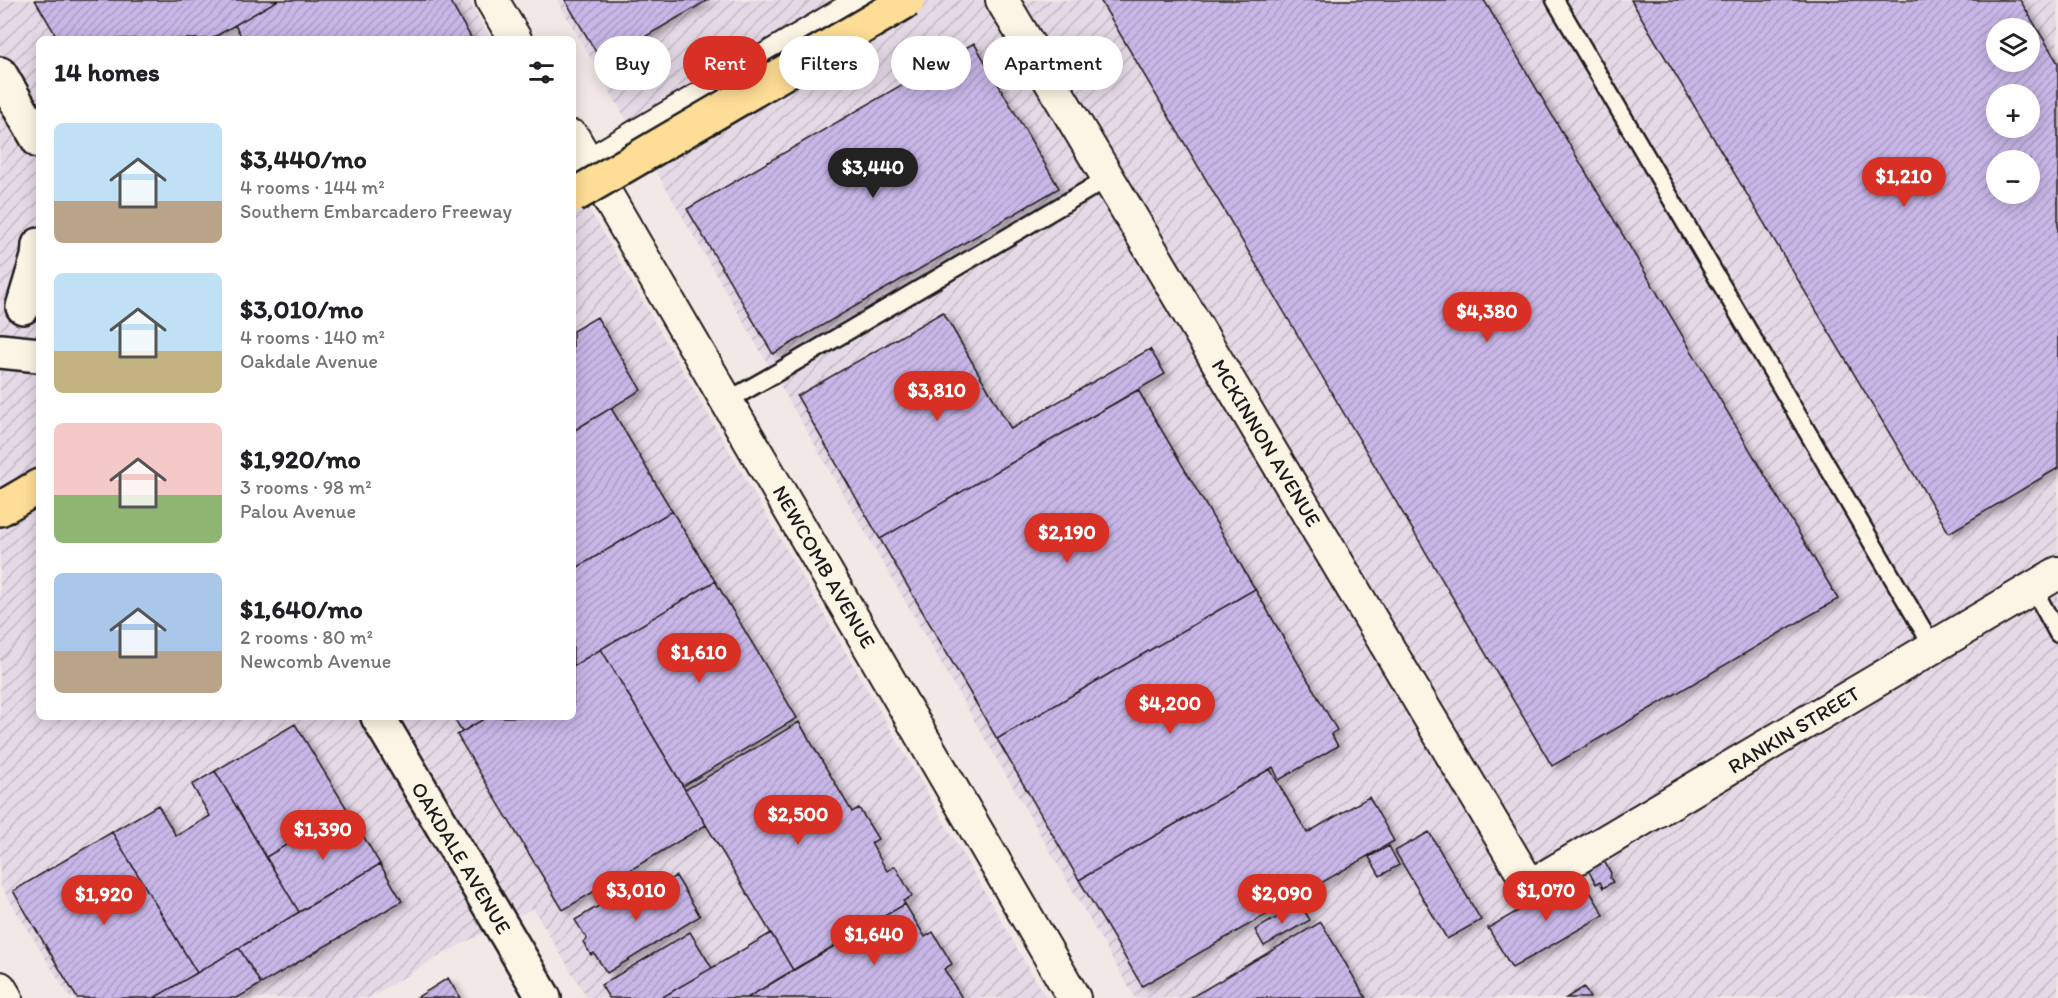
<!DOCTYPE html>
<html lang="en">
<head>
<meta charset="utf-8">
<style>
  :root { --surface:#fff; --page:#f2f2f2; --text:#202124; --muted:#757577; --accent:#d93025 }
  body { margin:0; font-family:Itim,sans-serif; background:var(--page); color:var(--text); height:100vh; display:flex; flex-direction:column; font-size:22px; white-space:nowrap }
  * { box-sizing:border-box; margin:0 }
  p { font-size:20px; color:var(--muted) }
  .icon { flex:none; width:33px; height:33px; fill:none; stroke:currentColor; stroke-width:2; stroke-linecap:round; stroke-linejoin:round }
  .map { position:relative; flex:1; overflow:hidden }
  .side { position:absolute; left:36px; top:36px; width:540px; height:684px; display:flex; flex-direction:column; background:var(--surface); border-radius:9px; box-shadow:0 3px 15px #0003 }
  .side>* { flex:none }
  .hud { position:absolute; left:594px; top:36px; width:570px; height:54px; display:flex; gap:12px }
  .controls { position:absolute; left:1986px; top:18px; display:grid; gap:12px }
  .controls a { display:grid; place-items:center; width:54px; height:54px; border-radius:50%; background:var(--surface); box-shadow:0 3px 15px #0003; font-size:30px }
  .price { position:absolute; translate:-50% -51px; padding:0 14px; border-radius:21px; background:var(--accent); color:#fff; font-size:20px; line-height:39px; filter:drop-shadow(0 2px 3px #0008) }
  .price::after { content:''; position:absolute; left:50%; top:36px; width:18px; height:14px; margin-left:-9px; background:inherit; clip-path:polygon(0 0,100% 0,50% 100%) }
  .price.active { background:#222; color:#fff }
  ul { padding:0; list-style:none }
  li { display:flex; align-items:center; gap:18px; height:150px; padding:0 18px }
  li span { display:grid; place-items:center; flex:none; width:168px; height:120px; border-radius:9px; color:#555 }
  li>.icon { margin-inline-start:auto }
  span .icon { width:72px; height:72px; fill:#fffc; stroke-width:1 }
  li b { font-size:26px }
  h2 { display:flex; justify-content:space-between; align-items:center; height:72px; padding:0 18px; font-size:26px }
  .tag { padding:0 21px; border-radius:27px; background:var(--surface); box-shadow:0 3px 15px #0003; font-size:21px; line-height:54px }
  .tag.active { background:var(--accent); color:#fff }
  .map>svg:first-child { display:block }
  .industrial { fill:url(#industrial-furrows); fill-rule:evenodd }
  .building { fill:url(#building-hatch); stroke:#1c1c1c; stroke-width:1.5; fill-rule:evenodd; filter:url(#shadow) }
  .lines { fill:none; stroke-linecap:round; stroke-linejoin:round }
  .lane-casing { stroke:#1c1c1c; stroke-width:21 }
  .street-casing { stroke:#1c1c1c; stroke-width:36 }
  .secondary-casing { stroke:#1c1c1c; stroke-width:38 }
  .highway-casing { stroke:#1c1c1c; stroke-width:38 }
  .lane { stroke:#fcf5e5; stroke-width:16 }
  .street { stroke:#fcf5e5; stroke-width:32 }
  .secondary { stroke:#fcf5e5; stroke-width:33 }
  .highway { stroke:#fedd96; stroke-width:33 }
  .highway-bridge-casing { stroke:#1c1c1c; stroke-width:38; stroke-linecap:butt }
  .highway-bridge { stroke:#fedd96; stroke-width:33 }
  .labels { text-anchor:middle; stroke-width:5; stroke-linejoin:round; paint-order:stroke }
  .street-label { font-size:21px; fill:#1c1c1c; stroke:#fcf5e5 }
</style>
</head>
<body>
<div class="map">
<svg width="2058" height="998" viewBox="0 0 2058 998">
  <defs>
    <pattern id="industrial-furrows" width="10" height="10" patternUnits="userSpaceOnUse" patternTransform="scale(1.5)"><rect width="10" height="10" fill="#e5d9e6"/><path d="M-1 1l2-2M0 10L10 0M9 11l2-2" fill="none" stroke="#c4bac5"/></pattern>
    <pattern id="building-hatch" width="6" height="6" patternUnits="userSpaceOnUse" patternTransform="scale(1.5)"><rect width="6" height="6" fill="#c8b6e7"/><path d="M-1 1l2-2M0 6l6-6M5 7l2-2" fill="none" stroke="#ab9cc6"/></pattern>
    <filter id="shadow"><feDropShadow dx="6" dy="4" stdDeviation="3" flood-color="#0004"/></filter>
  </defs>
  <rect width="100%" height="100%" fill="#f2e8e5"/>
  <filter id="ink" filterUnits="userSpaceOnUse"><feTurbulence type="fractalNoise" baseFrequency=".0167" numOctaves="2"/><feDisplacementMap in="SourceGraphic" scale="12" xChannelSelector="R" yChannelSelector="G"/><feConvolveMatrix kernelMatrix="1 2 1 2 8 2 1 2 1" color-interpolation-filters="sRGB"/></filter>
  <g filter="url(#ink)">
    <path class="industrial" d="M0 0H468L491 39H39V717H573V181L1046 998H587L533 908 448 951 369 998H70L0 885Z
      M557 0H2058V998H1135ZM1996 28H2030V62H1996ZM1996 94H2030V128H1996ZM1996 160H2030V194H1996Z"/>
    <path class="building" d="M35 0H278L211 39H58Z
      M278 0H449L472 39H243L235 25Z
      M565 0H708L602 62Z
      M1100 0H1484L1838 599 1552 766Z
      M1631 0H2020L2058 63V468L1949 533ZM1996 28H2030V62H1996ZM1996 94H2030V128H1996ZM1996 160H2030V194H1996Z
      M974 43 1059 188 773 354 687 209Z
      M943 312 1011 429 1150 349 1165 374 880 539 797 396Z
      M597 317 641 390 573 431V331Z
      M1138 390 1255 589 997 739 880 539Z
      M611 408 672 511 573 570V431Z
      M672 511 715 581 573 666V570Z
      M715 581 797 718 683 786 601 649Z
      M1255 589 1337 730 1331 734 1338 746 1279 780 1273 767 1079 880 997 739Z
      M601 649 706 825 563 910 457 735 487 717H573V666Z
      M453 717H487L462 732Z
      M799 722 852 812 859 808 878 839 871 843 887 871 895 866 912 896 903 901 905 904 793 970 685 790Z
      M295 724 347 809 266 857 215 771Z
      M1270 769 1307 833 1369 797 1394 841 1142 986 1079 880Z
      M215 771 299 912 197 973 112 832 158 805 176 836 210 816 192 785Z
      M347 809 380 864 299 912 266 857Z
      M112 832 197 973 154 998H77L13 891Z
      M1429 832 1481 920 1447 939 1395 851Z
      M1389 846 1399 865 1380 876 1369 857Z
      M1604 861 1611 873 1610 878 1613 882 1603 888 1600 882 1596 884 1588 870Z
      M380 864 402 901 261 984 239 948Z
      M1580 875 1604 915 1512 968 1488 928Z
      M676 876 700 916 607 973 594 953 591 955 583 942 587 939 575 920 632 886 637 894 665 878 667 881Z
      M905 904 925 937 933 932 952 964 944 969 962 998H747Z
      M1300 904 1310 920 1264 946 1255 930Z
      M1321 922 1366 998H1190Z
      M690 932 712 968 661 998H609L601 985Z
      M771 933 793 970 747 998H661Z
      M239 948 261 984 237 998H154Z
      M448 978 460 998H416Z
      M1584 987 1590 998H1566Z"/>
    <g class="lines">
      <g class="lane-casing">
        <path id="lane" d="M1555 0 1933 647
          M727 401 780 371 1108 178
          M2033 588 2058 634"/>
      </g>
      <g class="street-casing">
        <path id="street" d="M492 0 515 39
          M1002 0 1530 886 2058 573
          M573 137 1074 998
          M573 174 867 0
          M0 988 6 998"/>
      </g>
      <g class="secondary-casing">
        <path id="secondary" d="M0 74 39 141
          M23 307 38 257 39 245
          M0 351 39 355
          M378 717 544 998"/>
      </g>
      <g class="highway-casing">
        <path id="highway" d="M0 509 39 486"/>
      </g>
      <use href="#lane" class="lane"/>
      <use href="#street" class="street"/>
      <use href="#secondary" class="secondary"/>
      <use href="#highway" class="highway"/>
      <g class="highway-bridge-casing">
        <path id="highway-bridge" d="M573 196 908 0"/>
      </g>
      <use href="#highway-bridge" class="highway-bridge"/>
    </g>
  </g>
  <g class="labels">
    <g class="street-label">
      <text transform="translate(1266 443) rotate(59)" y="7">MCKINNON AVENUE</text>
      <text transform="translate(824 567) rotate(60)" y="7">NEWCOMB AVENUE</text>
      <text transform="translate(1794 730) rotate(-31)" y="7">RANKIN STREET</text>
      <text transform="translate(461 858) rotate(59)" y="7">OAKDALE AVENUE</text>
    </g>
  </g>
</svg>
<div class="controls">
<a><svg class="icon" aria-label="layers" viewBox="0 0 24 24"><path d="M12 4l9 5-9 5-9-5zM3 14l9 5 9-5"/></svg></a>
<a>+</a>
<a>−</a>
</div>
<b class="price active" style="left:873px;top:199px">$3,440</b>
<b class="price" style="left:1904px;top:208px">$1,210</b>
<b class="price" style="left:1487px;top:343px">$4,380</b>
<b class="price" style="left:937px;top:422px">$3,810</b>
<b class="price" style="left:1067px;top:564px">$2,190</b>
<b class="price" style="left:699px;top:684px">$1,610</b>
<b class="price" style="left:1170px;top:735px">$4,200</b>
<b class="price" style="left:798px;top:846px">$2,500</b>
<b class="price" style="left:323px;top:861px">$1,390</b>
<b class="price" style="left:636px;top:922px">$3,010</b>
<b class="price" style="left:1546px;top:922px">$1,070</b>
<b class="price" style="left:1282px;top:925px">$2,090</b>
<b class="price" style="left:104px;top:926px">$1,920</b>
<b class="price" style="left:874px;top:966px">$1,640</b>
<div class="hud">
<a class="tag">Buy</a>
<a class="tag active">Rent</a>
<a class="tag">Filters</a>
<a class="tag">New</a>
<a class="tag">Apartment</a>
</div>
<section class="side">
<h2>14 homes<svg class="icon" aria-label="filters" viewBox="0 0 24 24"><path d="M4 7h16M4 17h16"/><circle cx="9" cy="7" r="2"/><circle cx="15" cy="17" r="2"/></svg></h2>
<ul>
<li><span style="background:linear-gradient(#bfe0f5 65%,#b9a48a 0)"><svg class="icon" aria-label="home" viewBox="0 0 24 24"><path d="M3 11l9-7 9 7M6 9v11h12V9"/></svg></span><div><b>$3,440/mo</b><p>4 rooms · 144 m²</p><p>Southern Embarcadero Freeway</p></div></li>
<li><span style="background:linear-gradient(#bfe0f5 65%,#c2b280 0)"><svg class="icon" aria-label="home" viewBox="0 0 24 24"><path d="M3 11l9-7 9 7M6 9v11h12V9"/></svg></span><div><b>$3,010/mo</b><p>4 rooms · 140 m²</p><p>Oakdale Avenue</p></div></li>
<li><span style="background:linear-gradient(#f6c9c9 60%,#8fb573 0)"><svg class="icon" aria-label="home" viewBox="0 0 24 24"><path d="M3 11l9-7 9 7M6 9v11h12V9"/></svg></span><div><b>$1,920/mo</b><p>3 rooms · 98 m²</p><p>Palou Avenue</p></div></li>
<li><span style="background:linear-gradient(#a9c7e8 65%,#b9a48a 0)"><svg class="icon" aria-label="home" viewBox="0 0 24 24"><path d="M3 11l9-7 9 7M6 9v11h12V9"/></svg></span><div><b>$1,640/mo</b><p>2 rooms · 80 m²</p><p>Newcomb Avenue</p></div></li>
</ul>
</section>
</div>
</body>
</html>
